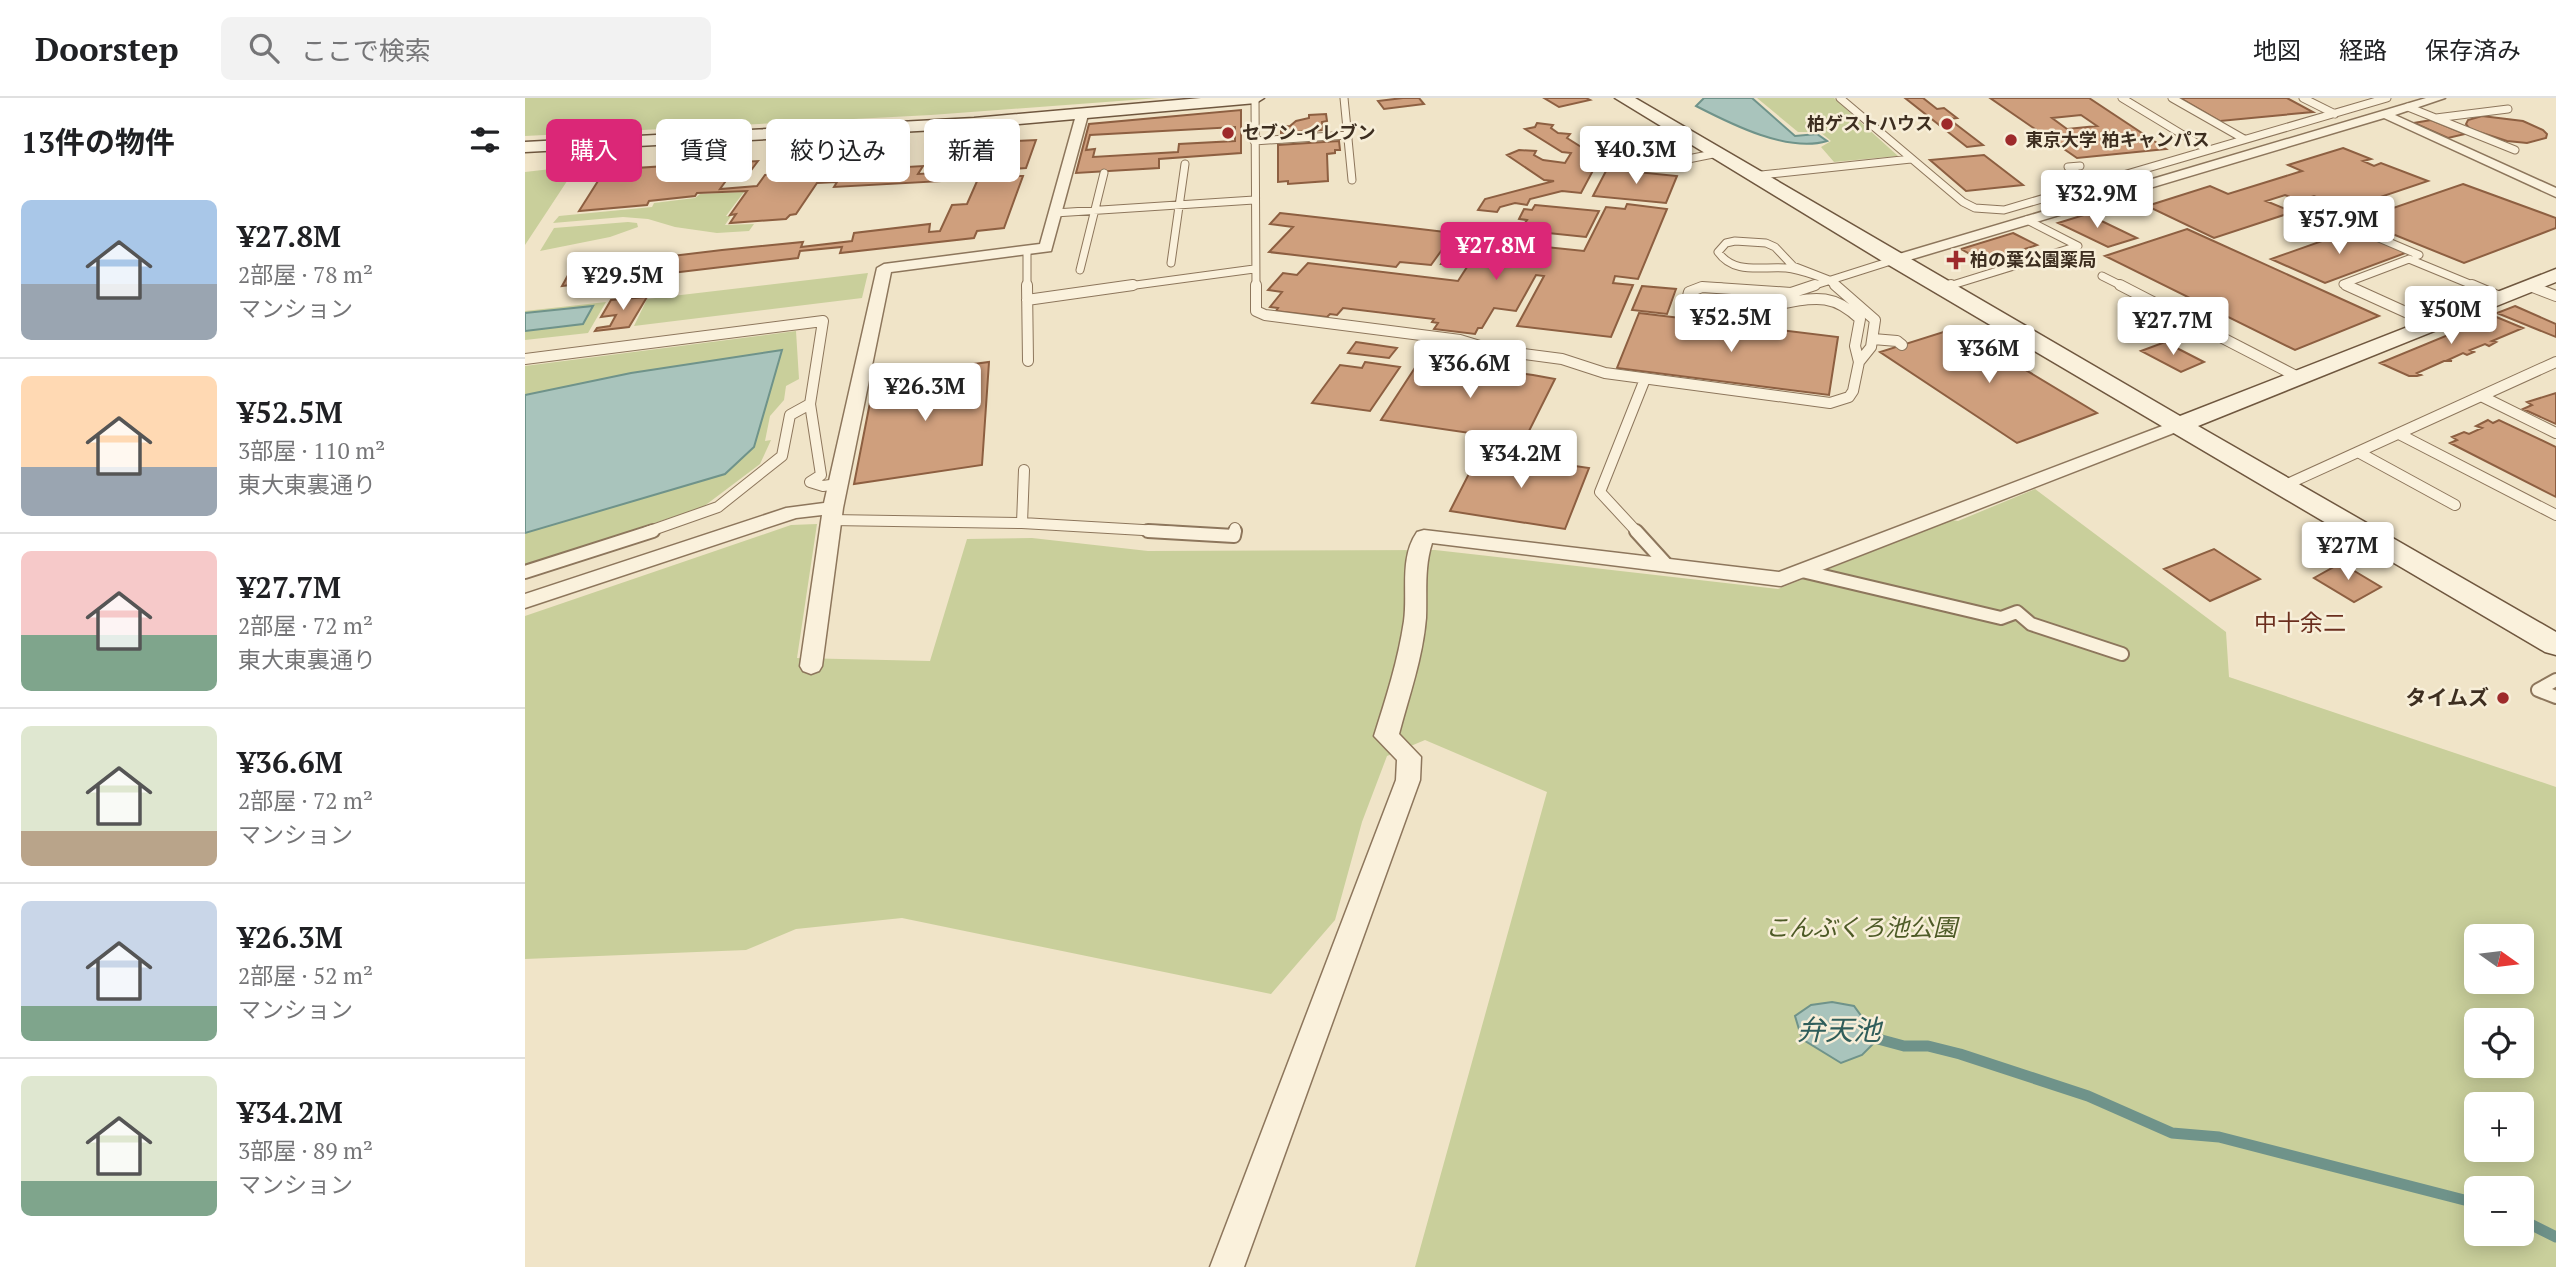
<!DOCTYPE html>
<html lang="ja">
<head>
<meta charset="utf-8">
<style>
  :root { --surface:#fff; --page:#f2f2f2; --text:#202124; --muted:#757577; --line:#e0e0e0; --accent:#db2777 }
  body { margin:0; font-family:"PT Serif","Noto Sans JP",serif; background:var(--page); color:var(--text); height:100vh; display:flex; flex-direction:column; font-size:26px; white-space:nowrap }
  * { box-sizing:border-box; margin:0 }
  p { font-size:23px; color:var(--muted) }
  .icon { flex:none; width:38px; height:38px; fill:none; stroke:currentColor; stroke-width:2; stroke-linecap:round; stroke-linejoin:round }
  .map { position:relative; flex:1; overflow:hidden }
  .sheet { display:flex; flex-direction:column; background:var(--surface); width:525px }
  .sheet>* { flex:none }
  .hud { position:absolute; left:21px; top:21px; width:665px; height:63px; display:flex; gap:14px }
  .needle { width:46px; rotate:104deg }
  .controls { position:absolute; left:1939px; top:826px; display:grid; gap:14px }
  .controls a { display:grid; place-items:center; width:70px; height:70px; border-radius:10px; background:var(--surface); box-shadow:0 4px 18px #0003; font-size:35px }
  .price { position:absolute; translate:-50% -60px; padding:0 16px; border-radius:7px; background:#fff; color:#222; font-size:23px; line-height:46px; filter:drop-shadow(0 2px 4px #0008) }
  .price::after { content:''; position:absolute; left:50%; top:42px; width:21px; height:16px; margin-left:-10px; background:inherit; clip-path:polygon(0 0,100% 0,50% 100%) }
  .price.selected { background:var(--accent); color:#fff }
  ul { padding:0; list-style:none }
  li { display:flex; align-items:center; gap:21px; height:175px; padding:0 21px }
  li+li { border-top:2px solid var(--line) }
  li span { display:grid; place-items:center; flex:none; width:196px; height:140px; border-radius:10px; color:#555 }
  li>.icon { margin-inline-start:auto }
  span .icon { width:84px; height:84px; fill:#fffc; stroke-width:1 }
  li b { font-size:30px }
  h2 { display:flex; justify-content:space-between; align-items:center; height:84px; padding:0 21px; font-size:30px }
  .chip { padding:0 24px; border-radius:10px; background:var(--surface); box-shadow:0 4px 18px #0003; font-size:24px; line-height:63px }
  .chip.selected { background:var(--accent); color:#fff }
  header { display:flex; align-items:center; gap:42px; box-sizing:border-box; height:98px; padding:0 35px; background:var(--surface); border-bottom:2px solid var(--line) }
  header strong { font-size:33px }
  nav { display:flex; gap:38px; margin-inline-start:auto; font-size:24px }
  .search { width:490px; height:63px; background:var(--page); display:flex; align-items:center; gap:18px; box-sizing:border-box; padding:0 24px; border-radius:10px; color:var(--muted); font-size:26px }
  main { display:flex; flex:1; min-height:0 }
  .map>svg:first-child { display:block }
  .green { fill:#c9cf9b; fill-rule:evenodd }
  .water { fill:#a9c4bc; stroke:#6f938a; stroke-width:2 }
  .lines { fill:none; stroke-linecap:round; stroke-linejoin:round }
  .stream { stroke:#6f938a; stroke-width:11 }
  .building { fill:#cf9f7d; stroke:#8d5f41; stroke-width:2; fill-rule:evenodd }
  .lane-far2-casing { stroke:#8d765c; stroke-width:9 }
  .lane-far1-casing { stroke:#8d765c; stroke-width:12 }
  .lane-casing { stroke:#8d765c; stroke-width:16 }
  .street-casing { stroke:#8d765c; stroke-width:3 }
  .secondary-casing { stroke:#6f573f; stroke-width:3 }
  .lane-far2 { stroke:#faf1dc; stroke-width:7 }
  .lane-far1 { stroke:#faf1dc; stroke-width:10 }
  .lane { stroke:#faf1dc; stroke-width:12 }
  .street { fill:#faf1dc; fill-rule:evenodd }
  .secondary { fill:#faf1dc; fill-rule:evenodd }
  .poi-dot { fill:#9e2a2b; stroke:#f7eed8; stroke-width:2.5 }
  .labels { text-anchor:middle; stroke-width:5; stroke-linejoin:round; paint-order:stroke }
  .far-poi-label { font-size:18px; font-weight:bold; fill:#3d2e20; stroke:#f7eed8; text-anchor:start }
  .poi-label { font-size:21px; font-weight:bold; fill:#3d2e20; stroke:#f7eed8; text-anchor:end }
  .neighbourhood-label { font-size:23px; fill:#6b2e1e; stroke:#f7eed8 }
  .near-park-label { font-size:24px; font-style:italic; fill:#4d5a26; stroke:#f7eed8 }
  .near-water-label { font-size:28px; font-style:italic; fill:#2f5d5a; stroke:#f7eed8 }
</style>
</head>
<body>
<header>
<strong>Doorstep</strong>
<div class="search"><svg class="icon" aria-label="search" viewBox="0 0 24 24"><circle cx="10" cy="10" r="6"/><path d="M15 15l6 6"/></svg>ここで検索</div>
<nav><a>地図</a><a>経路</a><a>保存済み</a></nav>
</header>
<main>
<section class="sheet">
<h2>13件の物件<svg class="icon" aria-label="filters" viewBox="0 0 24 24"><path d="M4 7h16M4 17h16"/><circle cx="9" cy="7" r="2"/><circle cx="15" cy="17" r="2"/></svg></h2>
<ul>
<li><span style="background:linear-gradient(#a9c7e8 60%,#9aa5b1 0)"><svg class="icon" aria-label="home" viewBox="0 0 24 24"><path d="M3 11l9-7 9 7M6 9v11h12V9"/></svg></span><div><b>¥27.8M</b><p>2部屋 · 78 m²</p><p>マンション</p></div></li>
<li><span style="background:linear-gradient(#ffd9b3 65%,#9aa5b1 0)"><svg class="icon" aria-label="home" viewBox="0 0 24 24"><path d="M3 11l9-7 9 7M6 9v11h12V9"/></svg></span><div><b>¥52.5M</b><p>3部屋 · 110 m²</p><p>東大東裏通り</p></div></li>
<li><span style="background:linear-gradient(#f6c9c9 60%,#7fa58c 0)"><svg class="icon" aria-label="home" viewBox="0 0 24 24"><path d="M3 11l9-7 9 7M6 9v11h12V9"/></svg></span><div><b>¥27.7M</b><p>2部屋 · 72 m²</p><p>東大東裏通り</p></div></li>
<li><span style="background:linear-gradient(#dfe7d0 75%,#b9a48a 0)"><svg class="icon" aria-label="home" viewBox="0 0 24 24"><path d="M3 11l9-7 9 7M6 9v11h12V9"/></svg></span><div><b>¥36.6M</b><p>2部屋 · 72 m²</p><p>マンション</p></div></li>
<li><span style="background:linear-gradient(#c9d6e8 75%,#7fa58c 0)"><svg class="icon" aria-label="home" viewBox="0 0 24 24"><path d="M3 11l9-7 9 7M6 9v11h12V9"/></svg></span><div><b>¥26.3M</b><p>2部屋 · 52 m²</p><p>マンション</p></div></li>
<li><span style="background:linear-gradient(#dfe7d0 75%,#7fa58c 0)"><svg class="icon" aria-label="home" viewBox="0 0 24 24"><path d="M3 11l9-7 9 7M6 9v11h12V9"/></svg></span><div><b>¥34.2M</b><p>3部屋 · 89 m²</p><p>マンション</p></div></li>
</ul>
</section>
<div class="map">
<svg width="2031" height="1169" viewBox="0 0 2031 1169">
  <rect width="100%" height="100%" fill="#f0e4c8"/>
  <path class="green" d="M0 0H634L406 17 0 38Z
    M1232 0H1309L1373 58 1309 64 1296 49 1306 43 1295 34H1273Z
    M52 68 0 147V74Z
    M219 94 201 118H206L200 127 229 126 224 133 192 135 150 129 123 121 98 119 28 125 34 118 127 109 129 105 170 100 175 96Z
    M103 124 112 125 113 129 85 139 15 153 29 130Z
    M343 175 337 200 109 228 122 201Z
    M81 204 63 235 0 242V213Z
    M271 233 274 281 261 288 259 302 245 318 240 343 246 342 235 366 178 409 0 468V435L200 376 257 253 106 275 0 297V268Z
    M1510 391 1701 534 1704 579 2031 689V1169H890L1022 694 900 642 862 658 837 724 810 822 746 896 377 820 271 831 221 852 0 861V518L266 427 292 426 272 560 405 563 442 441 507 440 623 453 910 452 1253 491 1427 422 1433 423ZM1951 838H1997V884H1951ZM1951 922H1997V968H1951ZM1951 1006H1997V1052H1951ZM1951 1090H1997V1136H1951Z"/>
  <path class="water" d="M1179 0H1227L1270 38 1292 36 1302 43C1263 55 1206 26 1171 8Z
    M68 208 58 226 0 233V215Z
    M257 252 229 349 200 376 0 435V297L106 275Z
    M1307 904 1329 908 1353 941 1337 957 1316 965 1277 941 1270 918 1286 907Z"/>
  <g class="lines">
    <path class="stream" d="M1353 941 1379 948H1403L1435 956 1563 998 1647 1035 1694 1039 1951 1105
      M1997 1122 2031 1139"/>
  </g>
  <path class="building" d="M878 0H894L899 6 859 11 853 3Z
    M1019 0H1061L1065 2 1034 9Z
    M1380 0H1398L1412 11 1419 10 1432 20 1424 21 1458 47 1442 49Z
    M1465 0H1564L1641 51 1552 60ZM1556 17 1572 28 1542 31 1527 20Z
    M1655 0H1762L1788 14 1695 23Z
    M716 12V55L634 61V70L551 75 564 26Z
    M801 16 802 23 797 24 798 32 756 35V29L765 28 771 23 784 20V17Z
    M1957 18 1998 23 2018 32 2022 36 2021 40 2002 45 1982 43 1945 31 1941 26 1943 22Z
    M1906 22 1940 36 1923 40 1889 25Z
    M1012 25 1028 27 1026 30 1033 35 1045 36 1042 40 1061 52 1080 50 1056 95 1037 93 1005 101 1002 107 990 105 975 109 972 114 953 112 960 101 1029 83 1019 82 982 57 994 52 1011 53 1009 57 1018 62 1040 65 1046 55 1037 54 1000 31 1010 29Z
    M710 29V43L654 46 653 54 568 59 570 51 561 52 565 37Z
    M511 42 501 70 456 73 469 44Z
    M814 43 815 52H810V55L802 56 803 83 763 86V83L753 84V47Z
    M1818 50 1846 61 1838 63 1849 68 1856 65 1903 83 1820 111 1789 98 1775 103 1760 97 1741 103 1768 114 1689 140 1622 108 1685 88 1703 96 1777 73 1763 67Z
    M1459 57 1498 87 1441 93 1405 62Z
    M233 63 221 79 203 80 195 91 232 88 240 77 398 68 393 76 412 75 414 71 441 69 439 74 494 70 493 78H498L479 130 452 133 449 140 315 155 317 149 275 153 273 160 37 188 47 170 197 152 278 144 276 149 327 143 329 135 405 126 404 134 415 133 427 107 442 106 453 81 309 89 312 84 292 85 271 116 265 117 261 121 205 125 211 116 205 117 222 93 172 95 170 98 124 103 122 107 54 113 80 72 142 68 134 77 149 76 157 67Z
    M1082 71 1152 78 1141 105 1068 98Z
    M1938 86 2031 120V130L1939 165 1833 122Z
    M1102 106 1142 111 1113 181 1090 178 1088 185 1108 187 1086 239 992 228 1019 178 1011 177 991 213 969 210 957 230H953L950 236 909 231 913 225 907 224 909 221 818 210 812 217 805 216 802 219 751 213 753 210 745 209 757 194 743 192 758 175 772 177 783 165 933 183 942 169 916 166 934 140 1059 153 1081 109 1100 111Z
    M1010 107 1074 113 1061 139 995 132 1002 122 994 121 999 111 1007 112Z
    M755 115 878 129 929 135 906 167 875 164 871 169 744 154 768 129 745 126Z
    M1562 116 1612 140 1583 149 1533 125Z
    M1662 131 1854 218 1770 252 1580 158Z
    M1828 132 1883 154 1800 185 1746 161Z
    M1488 135 1512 147 1459 164 1436 151Z
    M1117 188 1151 191 1142 216 1107 212Z
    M122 199 104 229 70 233 72 230 85 228 91 217 76 219 86 202Z
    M1990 208 2031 226V239L1972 215Z
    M1114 215 1313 239 1304 297 1092 270Z
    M1969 218 1998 230 1967 243 1971 244 1964 248 1960 246 1945 252 1949 254 1942 257 1938 255 1923 262 1927 263H1919L1892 275 1896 277 1892 278H1884L1855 265Z
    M1431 230 1572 315 1492 345 1355 254Z
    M831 244 872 250 864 260 823 255Z
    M1640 244 1679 264 1656 274 1616 253Z
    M895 262 1008 277 1030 281 999 343 856 322Z
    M464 264 457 367 329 386 350 279Z
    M840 264 875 269 845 313 787 305 815 267 837 270Z
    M2031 295V326L1998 311 2007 307 2002 304Z
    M1963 322 1968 325 1974 322 2031 349V399L1925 345 1932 342 1927 339 1939 334 1944 336 1957 330 1951 328Z
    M955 354 1064 370 1040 431 925 413Z
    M1689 451 1735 481 1685 503 1639 471Z
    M1816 465 1856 489 1829 504 1789 480Z"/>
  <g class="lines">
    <g class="lane-far2-casing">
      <path id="lane-far2" d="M730 0 731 189
        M819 0 827 82
        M1315 0 1438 104 1450 110 1479 112 1862 0
        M1597 0 1683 52
        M1647 0 1719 41
        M1778 0 1810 16
        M1883 9 1990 52
        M1911 20 1983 11
        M729 43 823 37
        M1120 57 1146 68 1119 70 1092 67V58Z
        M1143 65 1188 56
        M1555 68 1543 69 1568 86
        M1227 78 1386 61
        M530 115 729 102
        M1819 132 1828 129 1894 157 1891 158
        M1210 143 1241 145 1250 149 1268 168 1304 182C1290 178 1275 171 1261 170 1237 168 1209 177 1193 154L1201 145Z
        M502 152V189
        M646 165 660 66
        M555 172 579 75
        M1577 178 1599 189
        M1304 182 1312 189
        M2005 188 2008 189
        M596 189 729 171
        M1176 189H1196
        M1284 189 1369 162
        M1421 189 1553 148 1502 122
        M1825 189 1818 186 1884 161 1952 189"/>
    </g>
    <g class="lane-far1-casing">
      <path id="lane-far1" d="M502 187 503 263
        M731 187V213L740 217 935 242 968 252 1037 261 1080 275 1305 305 1324 299 1328 293 1334 264 1346 249 1350 222 1310 187
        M1595 187 1773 279
        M1821 187 1907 226
        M1947 187 1975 199
        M2005 188 2031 198
        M1177 189 1266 195C1241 212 1188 222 1162 202L1164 194Z
        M1418 190 1426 187
        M1266 195 1290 187
        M502 202 608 187
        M1254 206C1289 200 1307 194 1335 221L1330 248 1334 264
        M1348 241 1372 243 1377 247
        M0 261 298 223 285 306
        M1956 298 2031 335
        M1874 336 2031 417
        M1833 354 1930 407
        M1758 388 2031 264
        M306 422 497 425 652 434
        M497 425 499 372
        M122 434 193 409 257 358 265 317 285 306 296 377 285 384 298 388 313 386
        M709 434 710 430
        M1112 434 1075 394 1120 281"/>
    </g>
    <g class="lane-casing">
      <path id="lane" d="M623 433 709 438 710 433
        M1111 433 1141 466
        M1277 473 1476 520 1492 514 1506 526 1597 556
        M0 474 128 433
        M2013 592 2031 582
        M2013 592 2031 599"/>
    </g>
    <g class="street-casing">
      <path id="street" d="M1901 0H1920L1870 17 2031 90V99L1859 20 1374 165 1369 166 1362 162 1364 159Z
        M557 13 563 17 526 153 366 174 318 410 297 568 294 573 286 576 278 573 275 568 297 417 271 420 0 510V496L261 410 299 405 352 170 359 166 515 146 551 17Z
        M1653 322 1662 327 1659 331 1256 488 907 445C899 470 902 494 901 520 898 559 884 598 874 636L896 659 895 682 719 1169H685L871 682 872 662 849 638C861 600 873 563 879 523 883 494 874 460 892 434L899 432 1254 474Z"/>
    </g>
    <g class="secondary-casing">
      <path id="secondary" d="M676 0H739L731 5 449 30 0 54V44L449 20Z
        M1090 0H1110L1655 318 2031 171V184L1673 328 2031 534V557L2020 554 1362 166Z"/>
    </g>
    <use href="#lane-far2" class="lane-far2"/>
    <use href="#lane-far1" class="lane-far1"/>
    <use href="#lane" class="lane"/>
    <use href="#street" class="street"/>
    <use href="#secondary" class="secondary"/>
  </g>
  <g class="poi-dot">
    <circle cx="1422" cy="26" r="7"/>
    <circle cx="703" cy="35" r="7"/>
    <circle cx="1486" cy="42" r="7"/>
    <path d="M1427.5 151.5h7v7h7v7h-7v7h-7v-7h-7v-7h7z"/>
    <circle cx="1978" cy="600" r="7"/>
  </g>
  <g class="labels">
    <g class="far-poi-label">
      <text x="1408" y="32" text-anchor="end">柏ゲストハウス</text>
      <text x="717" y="41">セブン-イレブン</text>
      <text x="1500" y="48">東京大学 柏キャンパス</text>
      <text x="1445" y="168">柏の葉公園薬局</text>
    </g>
    <g class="poi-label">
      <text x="1964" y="607">タイムズ</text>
    </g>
    <g class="neighbourhood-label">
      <text x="1775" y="533">中十余二</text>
    </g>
    <g class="near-park-label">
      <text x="1336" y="838">こんぶくろ池公園</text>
    </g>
    <g class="near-water-label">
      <text x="1314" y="942">弁天池</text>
    </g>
  </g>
</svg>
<div class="controls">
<a><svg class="needle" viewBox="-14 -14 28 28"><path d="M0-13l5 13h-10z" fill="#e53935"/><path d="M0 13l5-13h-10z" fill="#757577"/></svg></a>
<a><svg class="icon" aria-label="locate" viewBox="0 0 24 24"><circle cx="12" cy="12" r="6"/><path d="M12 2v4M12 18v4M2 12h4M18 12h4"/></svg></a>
<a>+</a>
<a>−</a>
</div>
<b class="price" style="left:1111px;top:88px">¥40.3M</b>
<b class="price" style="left:1572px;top:132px">¥32.9M</b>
<b class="price" style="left:1814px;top:158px">¥57.9M</b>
<b class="price selected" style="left:971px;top:184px">¥27.8M</b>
<b class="price" style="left:98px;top:214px">¥29.5M</b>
<b class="price" style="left:1926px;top:248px">¥50M</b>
<b class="price" style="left:1206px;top:256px">¥52.5M</b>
<b class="price" style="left:1648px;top:259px">¥27.7M</b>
<b class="price" style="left:1464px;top:287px">¥36M</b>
<b class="price" style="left:945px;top:302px">¥36.6M</b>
<b class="price" style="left:400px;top:325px">¥26.3M</b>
<b class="price" style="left:996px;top:392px">¥34.2M</b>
<b class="price" style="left:1823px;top:484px">¥27M</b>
<div class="hud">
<a class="chip selected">購入</a>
<a class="chip">賃貸</a>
<a class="chip">絞り込み</a>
<a class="chip">新着</a>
</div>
</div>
</main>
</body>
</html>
